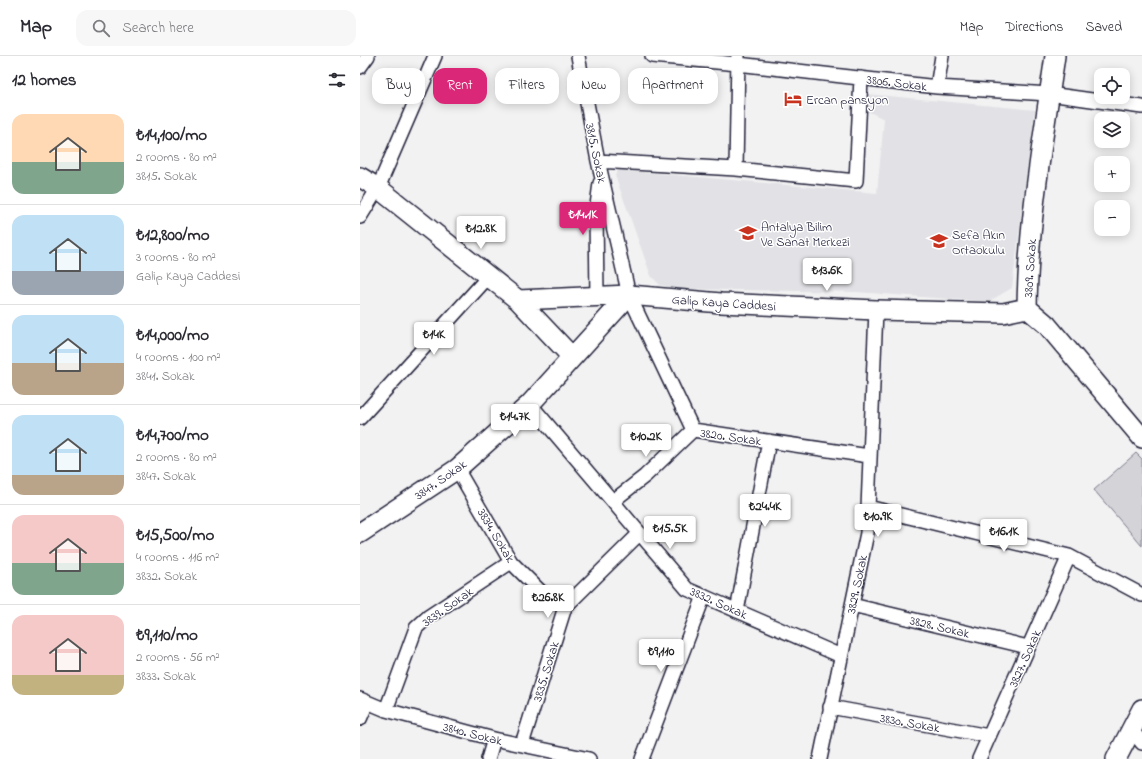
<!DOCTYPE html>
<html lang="en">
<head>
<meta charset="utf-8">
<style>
  :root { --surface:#fff; --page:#f7f7f7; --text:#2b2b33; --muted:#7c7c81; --line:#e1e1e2; --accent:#db2777 }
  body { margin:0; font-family:"Indie Flower",sans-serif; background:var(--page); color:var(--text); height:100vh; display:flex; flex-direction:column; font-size:15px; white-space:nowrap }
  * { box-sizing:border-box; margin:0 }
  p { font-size:13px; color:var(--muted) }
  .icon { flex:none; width:22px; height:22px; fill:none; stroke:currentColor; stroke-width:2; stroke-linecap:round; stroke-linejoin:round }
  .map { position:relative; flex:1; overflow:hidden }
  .panel { display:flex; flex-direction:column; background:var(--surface); width:360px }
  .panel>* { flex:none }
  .banner { position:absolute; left:12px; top:12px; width:380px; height:36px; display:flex; gap:8px }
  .fabs { position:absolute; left:734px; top:12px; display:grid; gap:8px }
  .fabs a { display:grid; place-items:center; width:36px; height:36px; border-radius:8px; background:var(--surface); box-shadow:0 2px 10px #0003; font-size:20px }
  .price { position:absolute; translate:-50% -34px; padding:0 9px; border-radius:4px; background:#fff; color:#222; font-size:13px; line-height:26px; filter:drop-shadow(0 1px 2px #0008) }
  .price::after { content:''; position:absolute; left:50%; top:24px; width:12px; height:9px; margin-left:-6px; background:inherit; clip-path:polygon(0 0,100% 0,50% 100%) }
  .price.active { background:var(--accent); color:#fff }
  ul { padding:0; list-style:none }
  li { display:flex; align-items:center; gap:12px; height:100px; padding:0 12px }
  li+li { border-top:1px solid var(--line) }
  li span { display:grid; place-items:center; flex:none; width:112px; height:80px; border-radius:12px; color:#555 }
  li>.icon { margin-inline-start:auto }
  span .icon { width:48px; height:48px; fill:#fffc; stroke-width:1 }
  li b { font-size:17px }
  h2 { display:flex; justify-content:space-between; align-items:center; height:48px; padding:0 12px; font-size:17px }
  .tag { padding:0 14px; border-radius:12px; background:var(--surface); box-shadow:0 2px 10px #0003; font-size:14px; line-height:36px }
  .tag.active { background:var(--accent); color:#fff }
  header { display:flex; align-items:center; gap:24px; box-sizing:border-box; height:56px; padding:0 20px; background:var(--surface); border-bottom:1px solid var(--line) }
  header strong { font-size:19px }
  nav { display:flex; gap:22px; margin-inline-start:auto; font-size:14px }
  .search { width:280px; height:36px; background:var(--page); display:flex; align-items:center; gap:10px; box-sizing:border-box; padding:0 14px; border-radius:12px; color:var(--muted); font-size:15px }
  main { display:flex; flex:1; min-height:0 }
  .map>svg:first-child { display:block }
  .built { fill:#e2e2e6 }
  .green { fill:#d3d3d8; stroke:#7a7a8a }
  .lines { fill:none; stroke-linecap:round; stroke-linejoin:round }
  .street-casing { stroke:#22223b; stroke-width:16 }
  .secondary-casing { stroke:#22223b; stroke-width:22 }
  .street { stroke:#fff; stroke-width:13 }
  .secondary { stroke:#fff; stroke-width:19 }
  .labels { text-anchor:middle; stroke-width:3; stroke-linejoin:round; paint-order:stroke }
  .street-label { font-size:13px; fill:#22223b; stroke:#fff }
  .poi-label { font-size:13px; fill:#22223b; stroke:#fff; text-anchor:start }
</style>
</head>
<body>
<header>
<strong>Map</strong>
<div class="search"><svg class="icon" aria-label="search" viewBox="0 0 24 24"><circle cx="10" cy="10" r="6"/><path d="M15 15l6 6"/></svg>Search here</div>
<nav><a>Map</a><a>Directions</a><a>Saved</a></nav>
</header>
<main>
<section class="panel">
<h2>12 homes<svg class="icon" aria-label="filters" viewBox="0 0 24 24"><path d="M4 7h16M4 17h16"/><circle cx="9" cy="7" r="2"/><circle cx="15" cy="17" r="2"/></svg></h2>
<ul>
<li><span style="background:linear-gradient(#ffd9b3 60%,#7fa58c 0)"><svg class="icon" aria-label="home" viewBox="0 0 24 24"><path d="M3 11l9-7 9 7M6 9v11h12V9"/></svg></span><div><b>₺14,100/mo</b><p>2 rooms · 80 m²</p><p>3815. Sokak</p></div></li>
<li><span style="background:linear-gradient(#bfe0f5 70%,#9aa5b1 0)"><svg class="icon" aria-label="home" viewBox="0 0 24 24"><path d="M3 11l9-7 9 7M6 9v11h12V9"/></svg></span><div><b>₺12,800/mo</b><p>3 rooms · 80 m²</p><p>Galip Kaya Caddesi</p></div></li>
<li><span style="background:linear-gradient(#bfe0f5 60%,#b9a48a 0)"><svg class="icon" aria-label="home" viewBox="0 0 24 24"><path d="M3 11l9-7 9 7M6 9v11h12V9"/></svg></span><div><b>₺14,000/mo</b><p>4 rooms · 100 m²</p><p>3841. Sokak</p></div></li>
<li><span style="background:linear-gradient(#bfe0f5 75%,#b9a48a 0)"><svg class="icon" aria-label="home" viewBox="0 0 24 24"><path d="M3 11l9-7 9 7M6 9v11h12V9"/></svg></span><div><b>₺14,700/mo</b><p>2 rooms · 80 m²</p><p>3847. Sokak</p></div></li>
<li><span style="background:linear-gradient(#f6c9c9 60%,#7fa58c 0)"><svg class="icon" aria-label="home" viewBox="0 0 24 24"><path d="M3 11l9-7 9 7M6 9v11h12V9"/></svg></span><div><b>₺15,500/mo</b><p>4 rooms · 116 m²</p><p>3832. Sokak</p></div></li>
<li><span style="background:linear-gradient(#f6c9c9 75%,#c2b280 0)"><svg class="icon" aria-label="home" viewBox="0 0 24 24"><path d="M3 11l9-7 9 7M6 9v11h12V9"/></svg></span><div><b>₺9,110/mo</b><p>2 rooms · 56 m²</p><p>3833. Sokak</p></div></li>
</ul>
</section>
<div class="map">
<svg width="782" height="703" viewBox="0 0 782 703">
  <rect width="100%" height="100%" fill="#f2f2f3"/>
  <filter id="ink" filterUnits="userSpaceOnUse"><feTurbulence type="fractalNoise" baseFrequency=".025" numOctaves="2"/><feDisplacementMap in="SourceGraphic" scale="8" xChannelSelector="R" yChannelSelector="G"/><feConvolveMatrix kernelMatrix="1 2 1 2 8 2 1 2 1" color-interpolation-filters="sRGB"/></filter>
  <g filter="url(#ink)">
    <path class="built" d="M507 38 675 54 652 232 628 246 496 236 314 233 300 229 291 220 255 119 259 114 517 137 524 63 505 54Z"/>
    <path class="green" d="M776 397 782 403V490L734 434Z"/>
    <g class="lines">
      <g class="street-casing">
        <path id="street" d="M218 0 238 105 269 239 333 374 509 400
          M292 0 378 8 577 31 689 38 782 51
          M0 11 8 0
          M577 31 582 0
          M238 105 376 113 496 125 501 22
          M376 113 378 0
          M0 161 18 132 75 0
          M237 241 236 157 240 127
          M170 348 327 533 481 600
          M0 362 129 220
          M97 413 151 506 183 538 205 551
          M253 445 285 420 333 374
          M508 451 709 500 782 539
          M492 549 668 591
          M377 555 409 385
          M0 643 26 654 134 683 229 703
          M470 651 629 680
          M26 654 56 572 68 561 151 506
          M0 663 7 647
          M771 673 782 687
          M162 688 205 551 280 477
          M128 703 134 683
          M282 703 344 540
          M460 703 507 477 516 254
          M619 703 709 500"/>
      </g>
      <g class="secondary-casing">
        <path id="secondary" d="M0 121 18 132 158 244 212 301
          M158 244 269 239 361 247 516 254 643 257 667 252
          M667 252C668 168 683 83 695 0
          M667 252 687 269 782 382
          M0 477 97 413 170 348 269 239
          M756 703 782 653"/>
      </g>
      <use href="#street" class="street"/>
      <use href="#secondary" class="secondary"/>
    </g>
  </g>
  <defs>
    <g id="hotel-bare" transform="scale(1.38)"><path d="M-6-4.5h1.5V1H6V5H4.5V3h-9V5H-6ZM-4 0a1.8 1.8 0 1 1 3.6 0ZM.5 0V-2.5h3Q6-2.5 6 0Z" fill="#c8321e" stroke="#fff" stroke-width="2.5" paint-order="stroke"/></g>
    <g id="school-bare" transform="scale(1.38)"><path d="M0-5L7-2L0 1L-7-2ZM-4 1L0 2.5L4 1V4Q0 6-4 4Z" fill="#c8321e" stroke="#fff" stroke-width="2.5" paint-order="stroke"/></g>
  </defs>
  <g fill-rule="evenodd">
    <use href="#hotel-bare" x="433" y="43"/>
    <use href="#school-bare" x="388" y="177"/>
    <use href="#school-bare" x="579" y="185"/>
  </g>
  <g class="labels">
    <g class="street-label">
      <text transform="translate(537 26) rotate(7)" y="5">3806. Sokak</text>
      <text transform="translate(237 97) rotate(78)" y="5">3815. Sokak</text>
      <text transform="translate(669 212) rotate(-86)" y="5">3809. Sokak</text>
      <text transform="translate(364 246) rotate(4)" y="5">Galip Kaya Caddesi</text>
      <text transform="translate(371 380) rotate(8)" y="5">3820. Sokak</text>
      <text transform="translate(80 423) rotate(-35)" y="5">3847. Sokak</text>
      <text transform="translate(137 479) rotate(59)" y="5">3834. Sokak</text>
      <text transform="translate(496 528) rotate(-78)" y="5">3829. Sokak</text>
      <text transform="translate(359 546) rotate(24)" y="5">3832. Sokak</text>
      <text transform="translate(87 550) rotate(-35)" y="5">3839. Sokak</text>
      <text transform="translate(580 570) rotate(13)" y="5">3828. Sokak</text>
      <text transform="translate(664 602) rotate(-66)" y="5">3827. Sokak</text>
      <text transform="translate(185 615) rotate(-73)" y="5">3835. Sokak</text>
      <text transform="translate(550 666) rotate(10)" y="5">3830. Sokak</text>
      <text transform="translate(113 677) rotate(14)" y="5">3840. Sokak</text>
    </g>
    <g class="poi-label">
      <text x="446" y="48">Ercan pansyon</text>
      <text x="401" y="175">Antalya Bilim<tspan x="401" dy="15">Ve Sanat Merkezi</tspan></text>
      <text x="592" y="183">Sefa Akın<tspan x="592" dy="15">Ortaokulu</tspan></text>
    </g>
  </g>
</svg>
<div class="fabs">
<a><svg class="icon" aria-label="locate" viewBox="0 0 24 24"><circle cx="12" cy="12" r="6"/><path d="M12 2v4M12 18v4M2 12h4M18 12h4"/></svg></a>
<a><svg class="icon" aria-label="layers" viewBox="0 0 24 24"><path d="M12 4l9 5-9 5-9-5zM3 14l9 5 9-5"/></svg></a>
<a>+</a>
<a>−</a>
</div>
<b class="price active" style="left:223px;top:180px">₺14.1K</b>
<b class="price" style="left:121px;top:194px">₺12.8K</b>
<b class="price" style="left:467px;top:236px">₺13.6K</b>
<b class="price" style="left:74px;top:300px">₺14K</b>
<b class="price" style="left:155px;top:382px">₺14.7K</b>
<b class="price" style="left:286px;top:402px">₺10.2K</b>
<b class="price" style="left:405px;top:472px">₺24.4K</b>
<b class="price" style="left:518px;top:482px">₺10.9K</b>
<b class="price" style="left:310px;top:494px">₺15.5K</b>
<b class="price" style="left:644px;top:497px">₺16.1K</b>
<b class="price" style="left:188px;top:563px">₺26.8K</b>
<b class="price" style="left:301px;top:617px">₺9,110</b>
<div class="banner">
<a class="tag">Buy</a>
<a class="tag active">Rent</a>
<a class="tag">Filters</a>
<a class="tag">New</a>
<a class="tag">Apartment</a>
</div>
</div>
</main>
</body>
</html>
